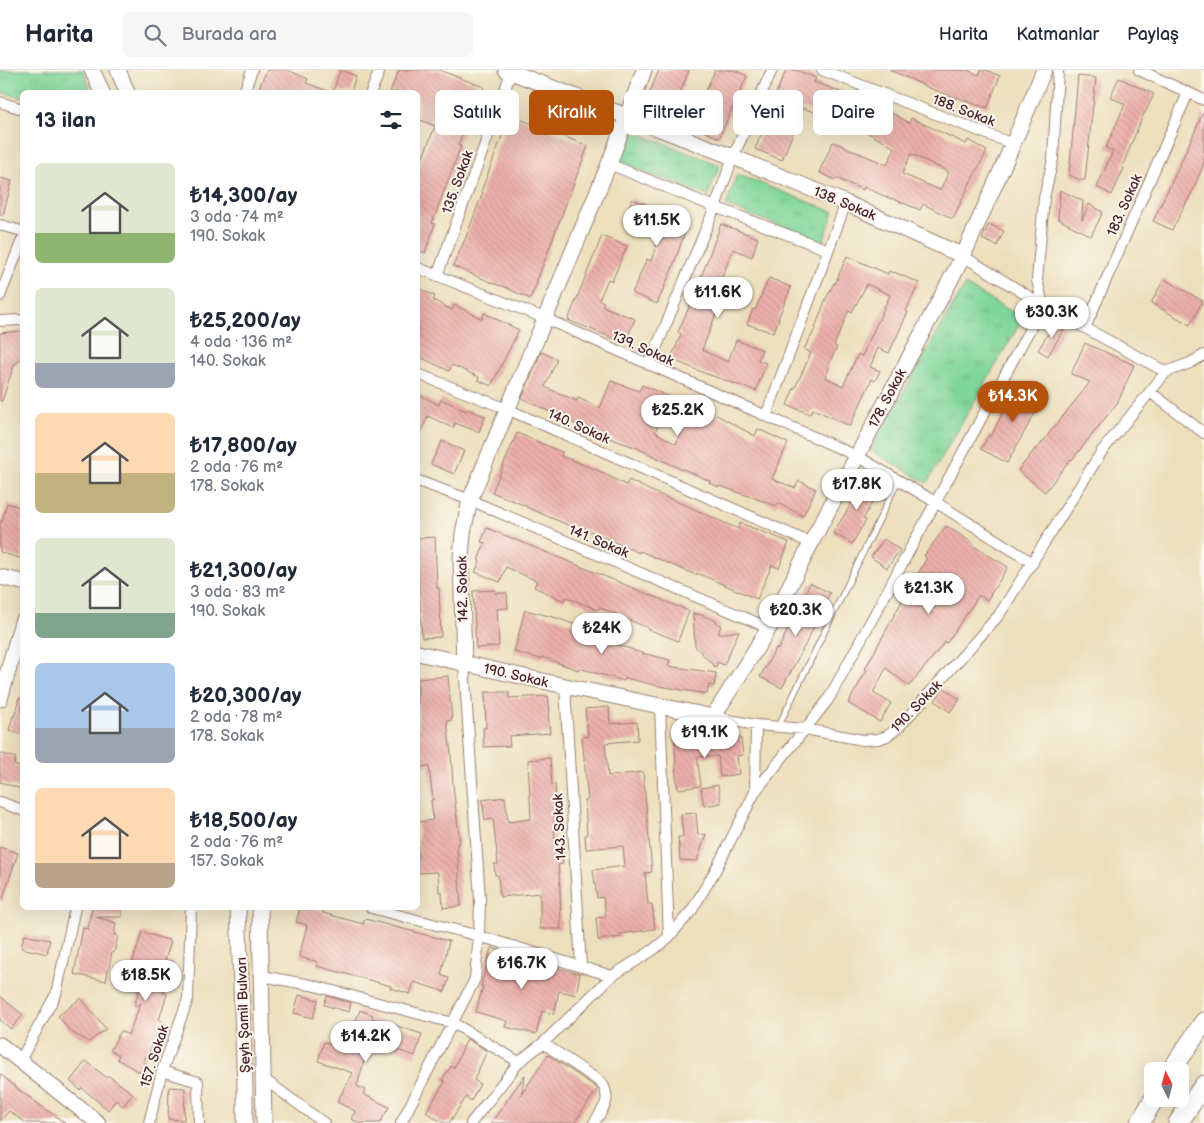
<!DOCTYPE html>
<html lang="tr">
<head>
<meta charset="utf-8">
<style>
  :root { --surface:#fff; --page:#f6f6f7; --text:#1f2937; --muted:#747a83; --line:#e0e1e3; --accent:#b45309 }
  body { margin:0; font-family:"Balsamiq Sans",sans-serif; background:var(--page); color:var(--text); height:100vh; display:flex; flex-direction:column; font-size:19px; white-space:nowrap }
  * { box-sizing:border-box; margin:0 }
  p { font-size:16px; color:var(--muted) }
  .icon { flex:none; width:28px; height:28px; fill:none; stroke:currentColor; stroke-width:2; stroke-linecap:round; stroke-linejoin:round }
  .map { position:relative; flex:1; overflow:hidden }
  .sheet { position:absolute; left:20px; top:20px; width:400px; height:820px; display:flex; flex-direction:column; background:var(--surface); border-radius:8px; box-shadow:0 5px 20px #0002 }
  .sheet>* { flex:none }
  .banner { position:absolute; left:435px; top:20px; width:475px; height:45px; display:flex; gap:10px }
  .needle { width:32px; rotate:354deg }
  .buttons { position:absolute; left:1144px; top:992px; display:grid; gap:10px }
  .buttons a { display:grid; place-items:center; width:45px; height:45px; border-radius:8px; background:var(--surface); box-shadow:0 5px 20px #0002; font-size:25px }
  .price { position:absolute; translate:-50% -42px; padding:0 11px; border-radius:18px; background:#fff; color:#222; font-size:16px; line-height:32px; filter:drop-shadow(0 1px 2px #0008) }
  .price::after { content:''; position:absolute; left:50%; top:30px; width:15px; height:11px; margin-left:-8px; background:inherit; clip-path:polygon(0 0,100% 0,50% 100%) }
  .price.on { background:var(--accent); color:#fff }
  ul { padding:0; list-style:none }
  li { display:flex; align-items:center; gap:15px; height:125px; padding:0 15px }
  li span { display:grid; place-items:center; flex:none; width:140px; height:100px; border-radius:8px; color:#555 }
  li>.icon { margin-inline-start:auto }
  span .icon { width:60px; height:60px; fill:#fffc; stroke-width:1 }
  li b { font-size:21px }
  h2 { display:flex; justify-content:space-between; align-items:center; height:60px; padding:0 15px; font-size:21px }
  .tag { padding:0 18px; border-radius:8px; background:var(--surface); box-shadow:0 5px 20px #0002; font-size:18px; line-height:45px }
  .tag.on { background:var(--accent); color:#fff }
  header { display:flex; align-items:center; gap:30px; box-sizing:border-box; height:70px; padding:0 25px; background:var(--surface); border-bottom:1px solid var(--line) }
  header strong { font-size:24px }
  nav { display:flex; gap:28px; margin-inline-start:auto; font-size:18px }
  .search { width:350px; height:45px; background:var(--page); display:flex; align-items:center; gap:12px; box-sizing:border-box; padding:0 18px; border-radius:8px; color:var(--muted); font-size:19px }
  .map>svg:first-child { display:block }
  .grass { fill:url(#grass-tufts); stroke:#647a62 }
  .building { fill:url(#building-back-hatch); fill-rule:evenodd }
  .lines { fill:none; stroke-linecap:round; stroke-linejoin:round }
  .lane-casing { stroke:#9b7f74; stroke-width:7 }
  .street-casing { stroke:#9b7f74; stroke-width:12 }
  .secondary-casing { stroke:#9b7f74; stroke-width:17 }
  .highway-casing { stroke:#9b7f74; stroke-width:21 }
  .lane { stroke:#fff; stroke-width:5 }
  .street { stroke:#fff; stroke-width:10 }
  .secondary { stroke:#fff; stroke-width:15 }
  .highway { stroke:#fff; stroke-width:19 }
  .labels { text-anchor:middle; stroke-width:4; stroke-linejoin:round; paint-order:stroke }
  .street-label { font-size:14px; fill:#4a1f2b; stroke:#fbf7ec }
</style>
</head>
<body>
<header>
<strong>Harita</strong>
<div class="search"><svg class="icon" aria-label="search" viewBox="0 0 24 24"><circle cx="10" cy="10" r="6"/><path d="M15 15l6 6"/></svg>Burada ara</div>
<nav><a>Harita</a><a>Katmanlar</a><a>Paylaş</a></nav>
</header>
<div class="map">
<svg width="1204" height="1053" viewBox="0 0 1204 1053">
  <defs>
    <pattern id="grass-tufts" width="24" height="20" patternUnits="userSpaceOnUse" patternTransform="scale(1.25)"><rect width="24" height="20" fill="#7fd69a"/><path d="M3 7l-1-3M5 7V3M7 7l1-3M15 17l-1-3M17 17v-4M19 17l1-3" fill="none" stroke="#6fb785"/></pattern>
    <pattern id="building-back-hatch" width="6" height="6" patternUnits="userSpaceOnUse" patternTransform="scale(1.25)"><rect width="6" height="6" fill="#ecafaa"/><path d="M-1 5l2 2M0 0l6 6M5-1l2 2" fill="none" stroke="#cc9692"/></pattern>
  </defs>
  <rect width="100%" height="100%" fill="#fbf7ec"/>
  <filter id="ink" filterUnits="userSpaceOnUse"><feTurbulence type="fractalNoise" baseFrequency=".02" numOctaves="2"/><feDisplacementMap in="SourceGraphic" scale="10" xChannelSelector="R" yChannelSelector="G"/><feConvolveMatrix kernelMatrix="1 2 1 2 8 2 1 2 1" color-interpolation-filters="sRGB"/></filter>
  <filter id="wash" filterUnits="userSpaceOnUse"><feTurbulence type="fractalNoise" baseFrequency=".0096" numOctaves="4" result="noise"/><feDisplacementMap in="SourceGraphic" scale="20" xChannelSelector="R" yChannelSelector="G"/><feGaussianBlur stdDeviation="1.12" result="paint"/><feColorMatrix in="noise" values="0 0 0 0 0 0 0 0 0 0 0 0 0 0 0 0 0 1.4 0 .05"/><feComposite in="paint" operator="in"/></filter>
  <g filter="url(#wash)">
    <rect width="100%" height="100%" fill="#ecdfbc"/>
    <path class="grass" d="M0 0H83L92 22H22V28L0 22Z
      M629 60 720 95 708 126 617 92Z
      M737 104 834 142 823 172 726 136Z
      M965 215 1023 248 927 413 870 380Z"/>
    <g id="blocks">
      <path class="building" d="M267 0H288L308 9 306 13 328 21V22H257Z
        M340 0 356 6 351 22H333Z
        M399 0H439L484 17 476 38H474L458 75 461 76 432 153 435 154 425 183 418 180V100L435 56 418 49V22H390Z
        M659 0H689L677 31 698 38 715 0H734L747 6 719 68 676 49 675 52 643 39Z
        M786 0H796L816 8 814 12 854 27 857 21 875 29 874 32 909 53 911 48 966 74 968 70 987 81 967 119 953 149 923 134 920 140 891 128V129L864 117 863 120 836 108 835 110 819 102 833 72 887 95 895 78 868 63 829 45 828 47 803 38 782 90 755 79 767 50 764 49 772 31H773ZM911 84 949 102 940 120 902 104Z
        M890 0H967L979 5 981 0H986L1000 6 987 38 979 35V36L956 27V28L932 19Z
        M1078 6 1096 8 1085 110H1080L1069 105Z
        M1119 8 1154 24 1145 43H1144L1122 97 1124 98 1112 125 1097 117 1113 81 1106 78 1125 34 1110 27Z
        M1204 41V93L1193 120 1172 160 1153 151 1174 107Z
        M510 45 588 76 536 213H537L530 229 501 215 500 216 453 196 466 167 483 122H481Z
        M0 108 12 111 3 145H0Z
        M1060 120 1083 131 1082 150 1089 134 1103 142 1091 166 1058 149Z
        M632 129 689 151 672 199 657 234 632 223 647 189 651 191 658 171 654 170 656 166 623 153Z
        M721 154 758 168 752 187 733 179 712 233 719 236 702 280 728 292 736 270 762 280 758 290 766 293 756 321 704 303 671 289 681 264 678 262 694 226Z
        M989 154 1004 161 997 176 982 169Z
        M602 166 627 176 612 211 608 209 599 230 604 232 602 236 635 249 625 273 568 250Z
        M847 186 888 204 889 201 893 203 894 202 919 213 906 241 908 242 889 283 878 278 870 297 880 301 875 311 872 309 850 356 813 339 810 344 787 335 794 318H795L811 283 804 279 816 258H815L825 231 834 213 835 214ZM867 214 890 225 862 286 858 284 843 316 825 307 829 298 827 297 837 277 834 276 849 240 852 242Z
        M769 208 791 217 778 249H779L773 263 747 254 753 239 755 240Z
        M1164 209 1203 231 1190 255 1151 233Z
        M418 218 435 226 433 230 452 240 455 235 482 249 484 243 519 260 491 316 478 310 479 307 452 295 449 301 418 286Z
        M1056 251 1065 257 1048 286 1038 280Z
        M22 261V288L14 295 2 331H0V263Z
        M1085 273 1134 295 1118 332 1072 390 1071 389 1045 422 1018 401 1035 379 1036 380 1090 312 1071 304Z
        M541 282 557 289 545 317 577 331 578 328 600 338 611 311 639 321 642 315 682 332 684 329 695 335 697 332 712 339 711 342 755 366 758 359 788 373 772 409 795 418 799 411 816 419 803 446 778 433 777 436 720 416 719 417 709 413 710 411 683 399V400L637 378 601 365 568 351 522 328ZM663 345 683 355 676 374 655 362Z
        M1018 314 1045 328 1036 344 1035 343 1007 393 981 379 989 365 991 366Z
        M418 324 439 335 441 329 466 341 467 339 485 346 479 362 455 353 453 358 428 346 418 369Z
        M517 363 562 382 561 386 597 400 626 415 629 410 651 421 685 435 738 459 740 453 789 472 779 498 772 495 757 529 697 503 696 505 670 494 640 481 639 483 583 458 582 461 526 437V436L492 422Z
        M442 371 464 381 454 404 431 394Z
        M865 407 881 416 863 449 866 450 852 474 833 463 855 428 853 427Z
        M7 433 22 438V489L0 482V451L2 452Z
        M946 456 973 473 972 475 1008 497 987 530 979 525 947 573 945 572 909 616 886 598 873 623 891 633 880 652 848 633 867 600 865 599 902 531H903L927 488 924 486Z
        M487 458 689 541 678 571 648 559V558L599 537 598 540 566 527 564 531 534 517 537 511 506 497 500 512 475 502 480 491 478 490 485 473 481 472Z
        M435 467 437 518H439L441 567 422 568 418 506V468Z
        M884 469 900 480 887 498 871 487Z
        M810 513 830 523 805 575 782 618 760 607 776 578 778 580Z
        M496 520 495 523H507L508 538 497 539 499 576 476 578 473 521Z
        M525 540 557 548 589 560 587 566 634 580V581L670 590 668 596 716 603 714 616 709 615 707 624 659 616 625 608 624 611 579 598 578 600 542 587 541 589 514 582Z
        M693 543 699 545V544L717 551 716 553 721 555 718 564 739 561 724 595 717 592 716 598 695 576Z
        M448 606 452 650 447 651 451 684 453 716 460 773H457L461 836 443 838 442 822H439L438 802 418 803V752L433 750 431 730H433L429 696 418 697V609Z
        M944 618 960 629 950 642 935 631Z
        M485 622H509V628L548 626 550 643H548L550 663 509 666 510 676 484 677 483 658H486Z
        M19 628H22V664L9 660 13 646 14 647Z
        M609 637 610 654 637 652 638 670 605 673 608 706 643 702 652 802 645 803 648 834H652L655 859 620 864 621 867 598 870 596 848 606 847 603 827 597 828 593 800 625 796 623 776 586 779 585 765H587L585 730H588L582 667 588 666 585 639Z
        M704 668V672L741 668 743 685 737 686 739 704 720 707 718 686 697 687 701 716 678 719 675 699H676L675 670Z
        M0 683 16 688 14 695 22 698V719L0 712Z
        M550 688 552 715 555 714 557 742 554 743 555 776 561 775 563 794 558 795 560 817 561 859H540V823L500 827 498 805H495L494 794H498L493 749 485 750 482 730 505 727 508 752 531 749 528 690Z
        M718 715 721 733 704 736 701 718Z
        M696 743 698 765 706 764 697 791 680 790 678 767H683L681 744Z
        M0 777 18 783 2 831 0 830Z
        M92 838H122V847H96L116 853 114 865 118 866 114 883 112 882 106 911 74 904 83 858 88 859Z
        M300 838H311L324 841 323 843 363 854 365 849 449 871 441 905 449 908 445 922 414 912 410 924 390 918 391 916 317 896 318 892 299 887 307 855 296 852Z
        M142 862 171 871 165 890 173 892 163 922 167 924 159 950 162 951 153 976 143 992 146 994 141 1003 117 989 119 985 110 980 121 961 128 965 141 933 134 937 143 906 130 901Z
        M24 865 50 870 47 884 21 878Z
        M491 878 515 885V886L547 894V895L580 904 576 925 559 921 554 944 542 941 536 964 505 957 507 951 476 942 483 916H481Z
        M299 925 318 930 313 948 294 943Z
        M0 926 23 945 11 959 0 950Z
        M327 926 351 933 349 942 324 935Z
        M81 928 106 959 89 972 70 961 58 946Z
        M360 940 373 945 372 948 422 964 415 986 394 979 395 974 366 964 359 983 366 985 357 1016 365 1020 363 1024 389 1037 380 1053H359L351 1049 355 1041 337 1032 353 1003 318 991 324 972 339 976 340 974 346 975Z
        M467 969 487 981 474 1010 480 1014 471 1031 466 1027 449 1053H443L426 1042 445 1012 442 1010 451 996 454 998Z
        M548 985 597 1018V1020L574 1053H491L525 1005 521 1025Z
        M86 991 107 1008 109 1006 133 1024 123 1036 116 1030 108 1040 82 1018 80 1020 70 1011Z
        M0 1004 19 1020 65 1053H26L9 1041 0 1051Z
        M169 1017 185 1018 184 1050 168 1049Z"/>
    </g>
  </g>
  <g filter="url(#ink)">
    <use href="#blocks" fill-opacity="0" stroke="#9b7f74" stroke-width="1"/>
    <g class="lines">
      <g class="lane-casing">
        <path id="lane" d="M778 657 898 411"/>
      </g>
      <g class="street-casing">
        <path id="street" d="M822 0 1013 74
          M1139 0 1204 30
          M244 22 252 0
          M371 22 380 0
          M0 32 22 39
          M609 94 715 137 828 180
          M0 155 22 161
          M963 186 1043 235 1166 302
          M418 198 544 248 857 386 937 433 1033 493
          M437 206 512 0
          M0 226 22 170
          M0 251 22 250
          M1085 258 1188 23
          M649 295 715 137 733 87 772 0
          M418 304 507 339 811 473
          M1150 322 1204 363
          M766 346 846 133
          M418 411 470 430 769 558
          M565 616 581 897
          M660 636 669 867
          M713 647 756 655 805 659 863 670 878 669 887 666 899 657 999 545 1102 381 1166 302 1190 293 1204 285
          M755 722 828 630 1043 235 1037 210 1044 128 1053 89 1058 0
          M0 732 22 740
          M371 838 479 866 612 906
          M262 906 311 915 453 953 519 992
          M543 973 602 1013C612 1031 604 1037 594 1053
          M20 991 56 924 75 838
          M162 1001 198 1012 199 1053
          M264 1009 324 1053
          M149 1053 162 1001 188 929 191 838
          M401 1053 475 909 479 866 480 829 464 594
          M471 1053 519 992 543 973 612 906 653 880 669 867 692 840 715 801 755 722 756 655"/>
      </g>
      <g class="secondary-casing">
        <path id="secondary" d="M92 0 102 22
          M118 0 127 22
          M506 0 733 87 846 133 963 186
          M0 507 22 512
          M418 583 565 616 713 647 769 558 811 473 963 186 1013 74 1044 0
          M464 594 461 488 463 463 470 430 609 94 644 0
          M0 629 22 552
          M238 838 245 1017V1053
          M260 838 264 1053
          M0 975 98 1053"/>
      </g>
      <g class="highway-casing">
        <path id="highway" d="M1171 1001 1204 952
          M1140 1053 1154 1029
          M1178 1053 1204 1015"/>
      </g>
      <use href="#lane" class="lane"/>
      <use href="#street" class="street"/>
      <use href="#secondary" class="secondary"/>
      <use href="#highway" class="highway"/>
    </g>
  </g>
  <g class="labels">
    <g class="street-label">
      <text transform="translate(964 40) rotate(21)" y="5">188. Sokak</text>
      <text transform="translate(457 112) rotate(-70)" y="5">135. Sokak</text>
      <text transform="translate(845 133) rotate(23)" y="5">138. Sokak</text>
      <text transform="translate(1124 135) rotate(-66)" y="5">183. Sokak</text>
      <text transform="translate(643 278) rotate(24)" y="5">139. Sokak</text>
      <text transform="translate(887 328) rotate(-62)" y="5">178. Sokak</text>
      <text transform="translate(579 356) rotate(24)" y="5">140. Sokak</text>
      <text transform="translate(599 471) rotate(23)" y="5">141. Sokak</text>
      <text transform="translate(462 519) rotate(-91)" y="5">142. Sokak</text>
      <text transform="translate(516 605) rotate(13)" y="5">190. Sokak</text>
      <text transform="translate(916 636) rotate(-46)" y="5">190. Sokak</text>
      <text transform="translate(559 757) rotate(-93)" y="5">143. Sokak</text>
      <text transform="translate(243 945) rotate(-92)" y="5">Şeyh Şamil Bulvarı</text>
      <text transform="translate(154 986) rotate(-72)" y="5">157. Sokak</text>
    </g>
  </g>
</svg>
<div class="buttons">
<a><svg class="needle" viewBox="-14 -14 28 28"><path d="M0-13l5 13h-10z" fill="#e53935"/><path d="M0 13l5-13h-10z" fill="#747a83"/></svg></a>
</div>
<b class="price" style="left:657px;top:177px">₺11.5K</b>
<b class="price" style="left:718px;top:249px">₺11.6K</b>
<b class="price" style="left:1052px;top:269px">₺30.3K</b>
<b class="price on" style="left:1013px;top:353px">₺14.3K</b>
<b class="price" style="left:678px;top:367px">₺25.2K</b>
<b class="price" style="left:857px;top:441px">₺17.8K</b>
<b class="price" style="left:929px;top:545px">₺21.3K</b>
<b class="price" style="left:796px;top:567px">₺20.3K</b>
<b class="price" style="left:602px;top:585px">₺24K</b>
<b class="price" style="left:705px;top:689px">₺19.1K</b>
<b class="price" style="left:522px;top:920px">₺16.7K</b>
<b class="price" style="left:146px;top:932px">₺18.5K</b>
<b class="price" style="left:366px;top:993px">₺14.2K</b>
<div class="banner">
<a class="tag">Satılık</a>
<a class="tag on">Kiralık</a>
<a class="tag">Filtreler</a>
<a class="tag">Yeni</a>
<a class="tag">Daire</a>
</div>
<section class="sheet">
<h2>13 ilan<svg class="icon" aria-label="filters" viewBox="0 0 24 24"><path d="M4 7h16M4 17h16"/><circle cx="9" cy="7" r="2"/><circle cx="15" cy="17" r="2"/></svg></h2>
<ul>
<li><span style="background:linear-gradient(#dfe7d0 70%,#8fb573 0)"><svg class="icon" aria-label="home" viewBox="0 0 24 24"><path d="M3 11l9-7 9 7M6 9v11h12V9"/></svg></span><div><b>₺14,300/ay</b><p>3 oda · 74 m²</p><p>190. Sokak</p></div></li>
<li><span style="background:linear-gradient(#dfe7d0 75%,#9aa5b1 0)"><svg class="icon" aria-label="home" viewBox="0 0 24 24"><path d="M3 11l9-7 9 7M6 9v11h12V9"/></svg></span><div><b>₺25,200/ay</b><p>4 oda · 136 m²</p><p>140. Sokak</p></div></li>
<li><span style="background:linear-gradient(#ffd9b3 60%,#c2b280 0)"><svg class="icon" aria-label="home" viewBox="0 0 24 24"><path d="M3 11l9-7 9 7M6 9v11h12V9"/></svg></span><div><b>₺17,800/ay</b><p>2 oda · 76 m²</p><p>178. Sokak</p></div></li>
<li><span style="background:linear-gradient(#dfe7d0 75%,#7fa58c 0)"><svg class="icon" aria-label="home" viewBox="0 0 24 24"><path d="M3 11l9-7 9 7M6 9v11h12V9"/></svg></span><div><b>₺21,300/ay</b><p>3 oda · 83 m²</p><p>190. Sokak</p></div></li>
<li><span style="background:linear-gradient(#a9c7e8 65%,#9aa5b1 0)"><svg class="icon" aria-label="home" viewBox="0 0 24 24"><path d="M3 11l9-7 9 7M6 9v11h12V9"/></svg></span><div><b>₺20,300/ay</b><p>2 oda · 78 m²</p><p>178. Sokak</p></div></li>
<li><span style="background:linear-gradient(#ffd9b3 75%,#b9a48a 0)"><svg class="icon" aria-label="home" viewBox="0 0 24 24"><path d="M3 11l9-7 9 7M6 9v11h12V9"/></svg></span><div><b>₺18,500/ay</b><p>2 oda · 76 m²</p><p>157. Sokak</p></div></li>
</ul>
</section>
</div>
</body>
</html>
